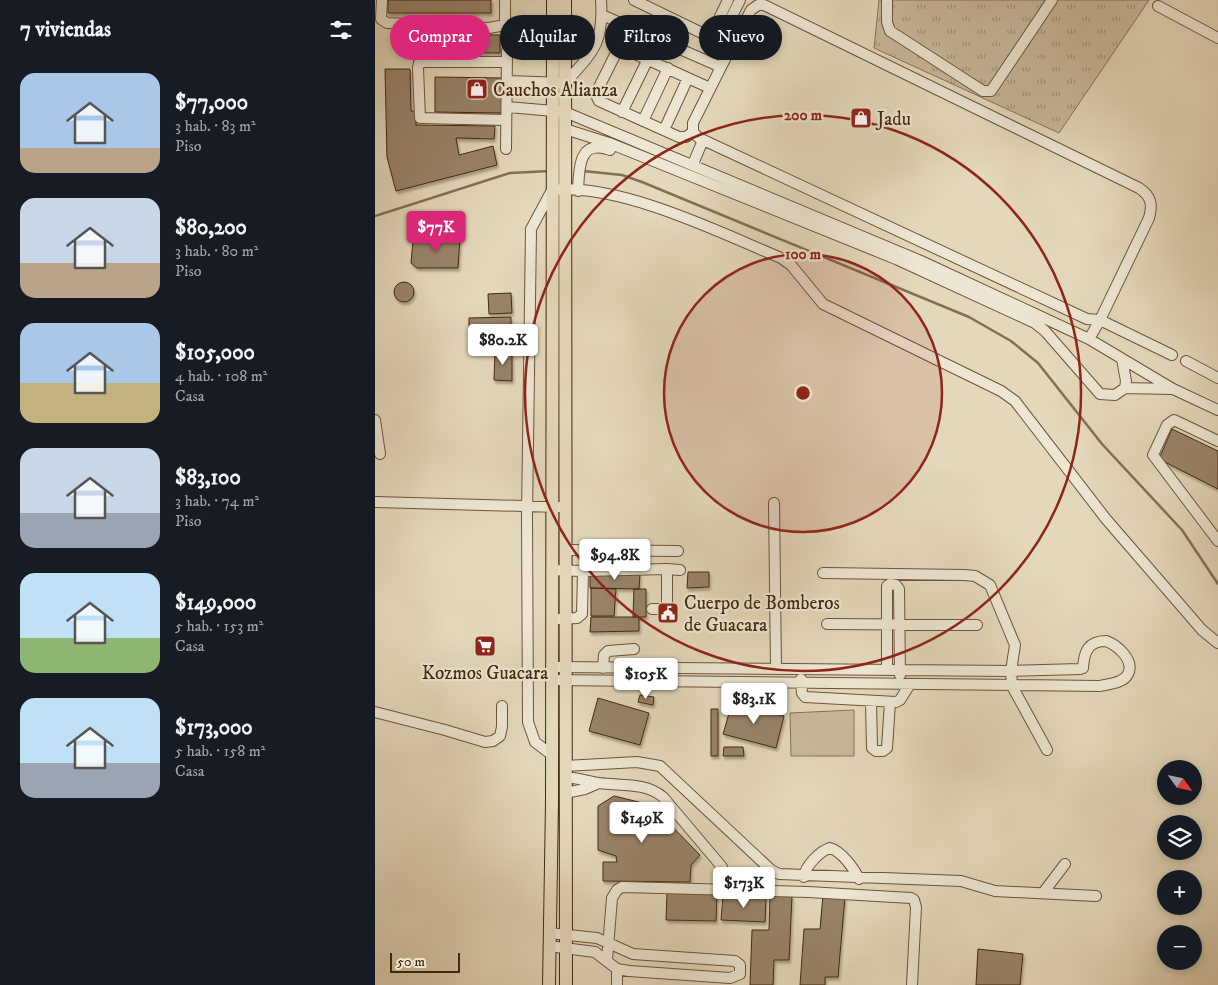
<!DOCTYPE html>
<html lang="es">
<head>
<meta charset="utf-8">
<style>
  :root { --surface:#171b24; --page:#242831; --text:#f1f3f6; --muted:#9ea1a6; --accent:#db2777 }
  body { margin:0; font-family:"IM FELL DW Pica",serif; background:var(--page); color:var(--text); height:100vh; display:flex; flex-direction:column; font-size:19px; white-space:nowrap }
  * { box-sizing:border-box; margin:0 }
  p { font-size:16px; color:var(--muted) }
  .icon { flex:none; width:28px; height:28px; fill:none; stroke:currentColor; stroke-width:2; stroke-linecap:round; stroke-linejoin:round }
  .map { position:relative; flex:1; overflow:hidden }
  .drawer { display:flex; flex-direction:column; background:var(--surface); width:375px }
  .drawer>* { flex:none }
  .top-card { position:absolute; left:15px; top:15px; width:475px; height:45px; display:flex; gap:10px }
  .needle { width:32px; rotate:123deg }
  .fabs { position:absolute; left:782px; top:760px; display:grid; gap:10px }
  .fabs a { display:grid; place-items:center; width:45px; height:45px; border-radius:50%; background:var(--surface); box-shadow:0 2px 8px #0003; font-size:25px }
  .scale { position:absolute; left:15px; bottom:12px; width:70px; box-sizing:border-box; padding-left:5px; border:2px solid #452811; border-top:0; font-size:14px; line-height:18px; white-space:nowrap; color:#452811; -webkit-text-stroke:4px #ede6d2; paint-order:stroke }
  .price { position:absolute; translate:-50% -42px; padding:0 11px; border-radius:5px; background:#fff; color:#222; font-size:16px; line-height:32px; filter:drop-shadow(0 1px 2px #0008) }
  .price::after { content:''; position:absolute; left:50%; top:30px; width:15px; height:11px; margin-left:-8px; background:inherit; clip-path:polygon(0 0,100% 0,50% 100%) }
  .price.on { background:var(--accent); color:#fff }
  ul { padding:0; list-style:none }
  li { display:flex; align-items:center; gap:15px; height:125px; padding:0 20px }
  li span { display:grid; place-items:center; flex:none; width:140px; height:100px; border-radius:15px; color:#555 }
  li>.icon { margin-inline-start:auto }
  span .icon { width:60px; height:60px; fill:#fffc; stroke-width:1 }
  li b { font-size:21px }
  h2 { display:flex; justify-content:space-between; align-items:center; height:60px; padding:0 20px; font-size:21px }
  .chip { padding:0 18px; border-radius:22px; background:var(--surface); box-shadow:0 2px 8px #0003; font-size:18px; line-height:45px }
  .chip.on { background:var(--accent); color:#fff }
  main { display:flex; flex:1; min-height:0 }
  .map>svg:first-child { display:block }
  .grass { fill:url(#grass-tufts); stroke:#877157 }
  .garden { fill:#c9ba9d; stroke:#877157 }
  .lines { fill:none; stroke-linecap:round; stroke-linejoin:round }
  .stream { stroke:#846e54; stroke-width:2.5 }
  .building { fill:#988469; stroke:#452811; filter:url(#shadow) }
  .minor-casing { stroke:#6d543b; stroke-width:12 }
  .major-casing { stroke:#452811; stroke-width:14 }
  .minor { stroke:#ede6d2; stroke-width:10 }
  .major { stroke:#e4d8ba; stroke-width:12 }
  .ring { fill:none; stroke:#8f2418; stroke-width:2.5 }
  .labels { text-anchor:middle; stroke-width:4.5; stroke-linejoin:round; paint-order:stroke }
  .poi-label { font-size:19px; fill:#452811; stroke:#ede6d2; text-anchor:start }
  .centre { fill:#8f2418; stroke:#ede6d2; stroke-width:2.5 }
  .ring-label { font-size:15px; text-anchor:middle; font-weight:bold; fill:#8f2418; stroke:#ede6d2; stroke-width:4.5; stroke-linejoin:round; paint-order:stroke }
</style>
</head>
<body>
<main>
<section class="drawer">
<h2>7 viviendas<svg class="icon" aria-label="filters" viewBox="0 0 24 24"><path d="M4 7h16M4 17h16"/><circle cx="9" cy="7" r="2"/><circle cx="15" cy="17" r="2"/></svg></h2>
<ul>
<li><span style="background:linear-gradient(#a9c7e8 75%,#b9a48a 0)"><svg class="icon" aria-label="home" viewBox="0 0 24 24"><path d="M3 11l9-7 9 7M6 9v11h12V9"/></svg></span><div><b>$77,000</b><p>3 hab. · 83 m²</p><p>Piso</p></div></li>
<li><span style="background:linear-gradient(#c9d6e8 65%,#b9a48a 0)"><svg class="icon" aria-label="home" viewBox="0 0 24 24"><path d="M3 11l9-7 9 7M6 9v11h12V9"/></svg></span><div><b>$80,200</b><p>3 hab. · 80 m²</p><p>Piso</p></div></li>
<li><span style="background:linear-gradient(#a9c7e8 60%,#c2b280 0)"><svg class="icon" aria-label="home" viewBox="0 0 24 24"><path d="M3 11l9-7 9 7M6 9v11h12V9"/></svg></span><div><b>$105,000</b><p>4 hab. · 108 m²</p><p>Casa</p></div></li>
<li><span style="background:linear-gradient(#c9d6e8 65%,#9aa5b1 0)"><svg class="icon" aria-label="home" viewBox="0 0 24 24"><path d="M3 11l9-7 9 7M6 9v11h12V9"/></svg></span><div><b>$83,100</b><p>3 hab. · 74 m²</p><p>Piso</p></div></li>
<li><span style="background:linear-gradient(#bfe0f5 65%,#8fb573 0)"><svg class="icon" aria-label="home" viewBox="0 0 24 24"><path d="M3 11l9-7 9 7M6 9v11h12V9"/></svg></span><div><b>$149,000</b><p>5 hab. · 153 m²</p><p>Casa</p></div></li>
<li><span style="background:linear-gradient(#bfe0f5 65%,#9aa5b1 0)"><svg class="icon" aria-label="home" viewBox="0 0 24 24"><path d="M3 11l9-7 9 7M6 9v11h12V9"/></svg></span><div><b>$173,000</b><p>5 hab. · 158 m²</p><p>Casa</p></div></li>
</ul>
</section>
<div class="map">
<svg width="843" height="985" viewBox="0 0 843 985">
  <defs>
    <pattern id="grass-tufts" width="24" height="20" patternUnits="userSpaceOnUse" patternTransform="scale(1.25)"><rect width="24" height="20" fill="#c9ba9d"/><path d="M3 7l-1-3M5 7V3M7 7l1-3M15 17l-1-3M17 17v-4M19 17l1-3" fill="none" stroke="#a5977f"/></pattern>
    <filter id="shadow"><feDropShadow dx="1.5" dy="3" stdDeviation="1" flood-color="#0004"/></filter>
  </defs>
  <rect width="100%" height="100%" fill="#e4d8ba"/>
  <filter id="stains"><feTurbulence type="fractalNoise" baseFrequency=".004" numOctaves="4"/><feColorMatrix values="0 0 0 0 .2 0 0 0 0 .09 0 0 0 0 .02 0 0 0 .5 -.17"/></filter>
  <radialGradient id="worn" r=".72"><stop offset=".6" stop-color="#630" stop-opacity="0"/><stop offset="1" stop-color="#630" stop-opacity=".3"/></radialGradient>
  <path class="grass" d="M504 0H774L684 133 499 48Z"/>
  <path class="garden" d="M479 710V756H416L415 713Z"/>
  <g class="lines">
    <path class="stream" d="M208 171 247 175 267 182 594 317 636 341 663 363 727 444 807 530 843 584
      M0 216 135 173 175 171"/>
  </g>
  <path class="building" d="M13 0H116V13H13Z
    M24 34 125 35V53L23 52Z
    M10 69H35L36 111H41V125L120 126 119 139 81 138 84 155 118 146 122 165 21 191 12 157Z
    M60 77 127 78V113L60 112Z
    M85 238 83 268H42L36 263 38 240Z
    M19 292a10 10 0 1 1 20 0a10 10 0 1 1-20 0Z
    M136 293 137 313 114 314 113 294Z
    M136 317V333H94V318Z
    M120 351 137 352V381L119 380Z
    M797 429 843 451V489L784 459Z
    M313 572H334V587L312 588Z
    M215 573 265 574 264 589 215 588Z
    M216 588 241 589 239 616H216Z
    M259 589H271V617H258Z
    M216 617H264V631L215 632Z
    M265 695 279 697 278 705 263 702Z
    M223 698 274 713 265 745 214 731Z
    M357 703 409 716 401 748 348 734Z
    M336 709H343V756H336Z
    M349 747H368L369 756H348Z
    M239 796 276 805 325 855 316 865 315 882 228 881V862H242L241 856 223 850V806Z
    M292 892 342 894 341 921 291 920Z
    M348 895 391 897 390 922 346 920Z
    M448 895 470 897 463 977H450V985H425L429 929H445Z
    M395 896H417L414 960H399L398 985H375L377 930H394Z
    M603 949 648 954 645 985H601Z"/>
  <g class="lines">
    <g class="minor-casing">
      <path id="minor" d="M7 0 6 19 12 23 114 28 130 25V0
        M259 0 335 37 355 51
        M512 0V22L515 31 608 91H616L677 0
        M783 6 843 38
        M227 15 346 67 318 123V132L324 138 712 319 725 320 774 218C778 204 776 196 764 188L389 5H383L376 10 346 67
        M130 25 178 27
        M335 37 353 0
        M344 42 365 0
        M132 81 190 83C218 52 229 44 226 0
        M132 107 190 112 546 261 714 339 798 389 843 410
        M247 112 273 59
        M131 120 45 118 43 68 44 63 47 62H132
        M268 121 293 68
        M190 129 234 143 521 259 660 323 670 331 725 394 740 395 750 388 751 381 747 359
        M289 130 313 78
        M318 132 311 137H304L224 101 221 95 223 89 242 51 249 49 335 88
        M131 149 132 51
        M318 164 328 140
        M203 191C204 170 203 138 235 150
        M714 339 725 320 797 355
        M811 361 843 378
        M750 388 797 389
        M0 420 5 454
        M843 441 799 420 792 425 778 455 843 541
        M0 502 184 507
        M399 503 401 669
        M192 550 303 551
        M292 569 305 570
        M177 570 208 571 207 614 202 618 184 619
        M208 571 292 569V605L289 609H277
        M448 573 590 575 600 576 615 585 640 645 636 671 637 686 672 750
        M452 624 602 625
        M228 668 229 655 233 651 259 649
        M512 670V586L515 584 521 585 524 589 525 675
        M426 679 427 693 430 697 521 702 525 700 535 684
        M177 680 725 686C734 684 749 683 753 674 760 660 742 645 731 641 713 641 709 652 708 668L705 669 636 671 183 667
        M496 701 497 748 501 751H508L512 748 515 702
        M0 712 70 730 110 742 118 741 125 736 127 727V706
        M177 755 160 742 153 722 152 516 156 229 177 190C245 183 344 232 406 258L416 265 448 304 626 391 640 401 731 519 827 630 843 643
        M190 766 262 762 285 766 396 870 404 874 586 881 620 891 721 896
        M190 777C203 778 212 781 224 783 246 786 270 782 288 797L347 867
        M190 793 210 789 224 783
        M429 877C430 866 445 851 455 848 466 851 479 868 484 879
        M668 893 690 864
        M174 946 220 952 242 969 254 971 355 978 365 974V965L360 961 258 954 222 938 174 933
        M232 960 237 898 242 890 247 887 433 892 536 898 539 900 541 907 537 985
        M242 969V985"/>
    </g>
    <g class="major-casing">
      <path id="major" d="M190 0 191 985
        M174 985 177 803 178 0"/>
    </g>
    <use href="#minor" class="minor"/>
    <use href="#major" class="major"/>
  </g>
  <circle cx="428" cy="393" r="139" fill="#8f2418" fill-opacity=".12"/>
  <g class="ring">
    <circle cx="428" cy="393" r="139"/>
    <circle cx="428" cy="393" r="278"/>
  </g>
  <defs>
    <g id="shop-square" transform="scale(1.125)"><rect x="-9" y="-9" width="18" height="18" rx="4" fill="#8f2418" stroke="#ede6d2"/><path d="M-5-2.5h2.3a2.7 3.5 0 0 1 5.4 0H5L5.5 6h-11ZM-1.5-2.5h3a1.5 2.3 0 0 0-3 0Z" fill="#fff"/></g>
    <g id="civic-square" transform="scale(1.125)"><rect x="-9" y="-9" width="18" height="18" rx="4" fill="#8f2418" stroke="#ede6d2"/><path d="M-.6-6.5H3V-4.5H.6V-3L4-1V1h2V6H-6V1h2V-1L-.6-3ZM-1.2 2.5V6h2.4V2.5Z" fill="#fff"/></g>
    <g id="supermarket-square" transform="scale(1.125)"><rect x="-9" y="-9" width="18" height="18" rx="4" fill="#8f2418" stroke="#ede6d2"/><path d="M-6-5.5h2.5l.6 2H6L4.5 2H-2.5L-4.4-4H-6ZM-1.5 3.2a1.3 1.3 0 1 0 .1 0ZM3 3.2a1.3 1.3 0 1 0 .1 0Z" fill="#fff"/></g>
  </defs>
  <g fill-rule="evenodd">
    <use href="#shop-square" x="102" y="89"/>
    <use href="#shop-square" x="486" y="118"/>
    <use href="#civic-square" x="293" y="613"/>
    <use href="#supermarket-square" x="110" y="646"/>
  </g>
  <g class="labels">
    <g class="poi-label">
      <text x="118" y="96">Cauchos Alianza</text>
      <text x="502" y="125">Jadu</text>
      <text x="309" y="609">Cuerpo de Bomberos<tspan x="309" dy="22">de Guacara</tspan></text>
      <text x="110" y="679" text-anchor="middle">Kozmos Guacara</text>
    </g>
  </g>
  <circle cx="428" cy="393" r="8" class="centre"/>
  <g class="ring-label">
    <text x="428" y="120">200 m</text>
    <text x="428" y="259">100 m</text>
  </g>
  <rect width="100%" height="100%" filter="url(#stains)"/>
  <rect width="100%" height="100%" fill="url(#worn)"/>
</svg>
<div class="fabs">
<a><svg class="needle" viewBox="-14 -14 28 28"><path d="M0-13l5 13h-10z" fill="#e53935"/><path d="M0 13l5-13h-10z" fill="#9ea1a6"/></svg></a>
<a><svg class="icon" aria-label="layers" viewBox="0 0 24 24"><path d="M12 4l9 5-9 5-9-5zM3 14l9 5 9-5"/></svg></a>
<a>+</a>
<a>−</a>
</div>
<div class="scale">50 m</div>
<b class="price on" style="left:61px;top:253px">$77K</b>
<b class="price" style="left:128px;top:366px">$80.2K</b>
<b class="price" style="left:240px;top:581px">$94.8K</b>
<b class="price" style="left:271px;top:700px">$105K</b>
<b class="price" style="left:379px;top:725px">$83.1K</b>
<b class="price" style="left:267px;top:844px">$149K</b>
<b class="price" style="left:369px;top:909px">$173K</b>
<div class="top-card">
<a class="chip on">Comprar</a>
<a class="chip">Alquilar</a>
<a class="chip">Filtros</a>
<a class="chip">Nuevo</a>
</div>
</div>
</main>
</body>
</html>
